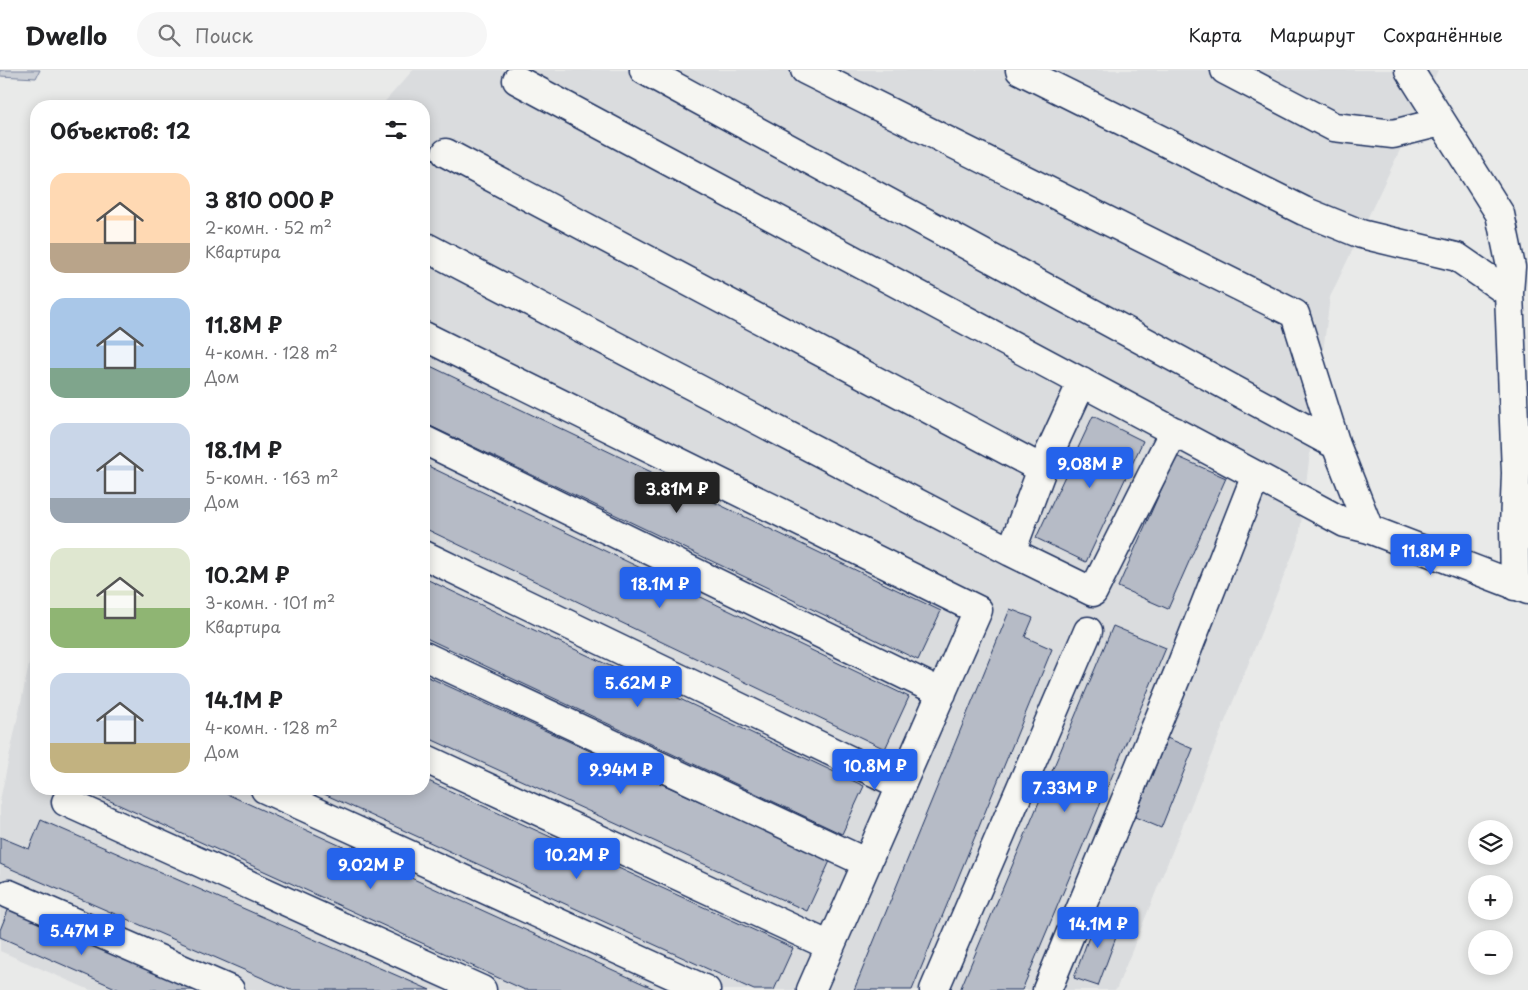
<!DOCTYPE html>
<html lang="ru">
<head>
<meta charset="utf-8">
<style>
  :root { --surface:#fff; --page:#f6f6f6; --text:#202124; --muted:#757577; --line:#e0e0e0; --accent:#2563eb }
  body { margin:0; font-family:"Playpen Sans",sans-serif; background:var(--page); color:var(--text); height:100vh; display:flex; flex-direction:column; font-size:19px; white-space:nowrap }
  * { box-sizing:border-box; margin:0 }
  p { font-size:16px; color:var(--muted) }
  .icon { flex:none; width:28px; height:28px; fill:none; stroke:currentColor; stroke-width:2; stroke-linecap:round; stroke-linejoin:round }
  .map { position:relative; flex:1; overflow:hidden }
  .sheet { position:absolute; left:30px; top:30px; width:400px; height:695px; display:flex; flex-direction:column; background:var(--surface); border-radius:20px; box-shadow:0 2px 12px #0003 }
  .sheet>* { flex:none }
  .controls { position:absolute; left:1468px; top:750px; display:grid; gap:10px }
  .controls a { display:grid; place-items:center; width:45px; height:45px; border-radius:50%; background:var(--surface); box-shadow:0 2px 12px #0003; font-size:25px }
  .price { position:absolute; translate:-50% -42px; padding:0 11px; border-radius:5px; background:var(--accent); color:#fff; font-size:16px; line-height:32px; filter:drop-shadow(0 1px 2px #0008) }
  .price::after { content:''; position:absolute; left:50%; top:30px; width:15px; height:11px; margin-left:-8px; background:inherit; clip-path:polygon(0 0,100% 0,50% 100%) }
  .price.current { background:#222; color:#fff }
  ul { padding:0; list-style:none }
  li { display:flex; align-items:center; gap:15px; height:125px; padding:0 20px }
  li span { display:grid; place-items:center; flex:none; width:140px; height:100px; border-radius:15px; color:#555 }
  li>.icon { margin-inline-start:auto }
  span .icon { width:60px; height:60px; fill:#fffc; stroke-width:1 }
  li b { font-size:21px }
  h2 { display:flex; justify-content:space-between; align-items:center; height:60px; padding:0 20px; font-size:21px }
  header { display:flex; align-items:center; gap:30px; box-sizing:border-box; height:70px; padding:0 25px; background:var(--surface); border-bottom:1px solid var(--line) }
  header strong { font-size:24px }
  nav { display:flex; gap:28px; margin-inline-start:auto; font-size:18px }
  .search { width:350px; height:45px; background:var(--page); display:flex; align-items:center; gap:12px; box-sizing:border-box; padding:0 18px; border-radius:28px; color:var(--muted); font-size:19px }
  .map>svg:first-child { display:block }
  .built { fill:#dadcde }
  .green { fill:#caced5; stroke:#727e9a }
  .building { fill:#b6bbc6; stroke:#1b2f5e }
  .lines { fill:none; stroke-linecap:round; stroke-linejoin:round }
  .minor-casing { stroke:#1b2f5e; stroke-width:31 }
  .minor { stroke:#f6f6f2; stroke-width:28 }
</style>
</head>
<body>
<header>
<strong>Dwello</strong>
<div class="search"><svg class="icon" aria-label="search" viewBox="0 0 24 24"><circle cx="10" cy="10" r="6"/><path d="M15 15l6 6"/></svg>Поиск</div>
<nav><a>Карта</a><a>Маршрут</a><a>Сохранённые</a></nav>
</header>
<div class="map">
<svg width="1528" height="920" viewBox="0 0 1528 920">
  <rect width="100%" height="100%" fill="#e9eae9"/>
  <filter id="ink" filterUnits="userSpaceOnUse"><feTurbulence type="fractalNoise" baseFrequency=".02" numOctaves="2"/><feDisplacementMap in="SourceGraphic" scale="10" xChannelSelector="R" yChannelSelector="G"/><feConvolveMatrix kernelMatrix="1 2 1 2 8 2 1 2 1" color-interpolation-filters="sRGB"/></filter>
  <g filter="url(#ink)">
    <path class="built" d="M413 0H1438L1330 227 1299 469 1116 920H90L0 881V730L36 562V719H424V36H381Z"/>
    <path class="green" d="M0 0H40L36 8 0 6Z"/>
    <path class="building" d="M424 293 941 541 918 590 424 353Z
      M1093 346 1143 371 1086 492 1036 468Z
      M1176 386 1226 408 1168 539 1118 517Z
      M424 394 909 627 885 679 424 458Z
      M424 508 864 716 842 764 424 567Z
      M1010 539 1033 548 1025 567 1052 579 912 920H854Z
      M1113 556 1166 578 1022 920H960Z
      M424 605 830 791 807 841 424 666Z
      M1167 668 1193 679 1161 758 1135 747Z
      M424 709 793 878 774 920H754L313 719H424Z
      M84 719H216L657 920H525Z
      M41 750 430 920H290L0 794V767L29 779Z
      M9 838 194 920H120L0 867V860Z
      M1098 842 1122 851 1098 916 1074 908Z"/>
    <g class="lines">
      <g class="minor-casing">
        <path id="minor" d="M644 0 1336 375
          M805 0 1295 244 1336 375 1369 459
          M1020 0 1304 141 1361 164 1457 187 1509 223
          M1225 0 1334 57 1393 64 1441 52
          M1409 0 1500 144 1511 197 1509 223 1516 403 1514 458 1515 516
          M517 10 1345 453 1369 459 1528 520
          M446 83 1042 399
          M424 176 1011 482 1093 522 1174 361
          M424 266 978 540 811 920
          M424 370 942 623
          M1011 482 1042 399 1082 312
          M424 485 901 715
          M424 586 867 793
          M424 688 830 876
          M265 719 706 920
          M66 732 482 920
          M9 824 230 920
          M934 920 1088 561
          M1047 920 1181 596 1256 405"/>
      </g>
      <use href="#minor" class="minor"/>
    </g>
  </g>
</svg>
<div class="controls">
<a><svg class="icon" aria-label="layers" viewBox="0 0 24 24"><path d="M12 4l9 5-9 5-9-5zM3 14l9 5 9-5"/></svg></a>
<a>+</a>
<a>−</a>
</div>
<b class="price" style="left:1090px;top:419px">9.08M ₽</b>
<b class="price current" style="left:677px;top:444px">3.81M ₽</b>
<b class="price" style="left:1431px;top:506px">11.8M ₽</b>
<b class="price" style="left:660px;top:539px">18.1M ₽</b>
<b class="price" style="left:638px;top:638px">5.62M ₽</b>
<b class="price" style="left:875px;top:721px">10.8M ₽</b>
<b class="price" style="left:621px;top:725px">9.94M ₽</b>
<b class="price" style="left:1065px;top:743px">7.33M ₽</b>
<b class="price" style="left:577px;top:810px">10.2M ₽</b>
<b class="price" style="left:371px;top:820px">9.02M ₽</b>
<b class="price" style="left:1098px;top:879px">14.1M ₽</b>
<b class="price" style="left:82px;top:886px">5.47M ₽</b>
<section class="sheet">
<h2>Объектов: 12<svg class="icon" aria-label="filters" viewBox="0 0 24 24"><path d="M4 7h16M4 17h16"/><circle cx="9" cy="7" r="2"/><circle cx="15" cy="17" r="2"/></svg></h2>
<ul>
<li><span style="background:linear-gradient(#ffd9b3 70%,#b9a48a 0)"><svg class="icon" aria-label="home" viewBox="0 0 24 24"><path d="M3 11l9-7 9 7M6 9v11h12V9"/></svg></span><div><b>3 810 000 ₽</b><p>2-комн. · 52 m²</p><p>Квартира</p></div></li>
<li><span style="background:linear-gradient(#a9c7e8 70%,#7fa58c 0)"><svg class="icon" aria-label="home" viewBox="0 0 24 24"><path d="M3 11l9-7 9 7M6 9v11h12V9"/></svg></span><div><b>11.8M ₽</b><p>4-комн. · 128 m²</p><p>Дом</p></div></li>
<li><span style="background:linear-gradient(#c9d6e8 75%,#9aa5b1 0)"><svg class="icon" aria-label="home" viewBox="0 0 24 24"><path d="M3 11l9-7 9 7M6 9v11h12V9"/></svg></span><div><b>18.1M ₽</b><p>5-комн. · 163 m²</p><p>Дом</p></div></li>
<li><span style="background:linear-gradient(#dfe7d0 60%,#8fb573 0)"><svg class="icon" aria-label="home" viewBox="0 0 24 24"><path d="M3 11l9-7 9 7M6 9v11h12V9"/></svg></span><div><b>10.2M ₽</b><p>3-комн. · 101 m²</p><p>Квартира</p></div></li>
<li><span style="background:linear-gradient(#c9d6e8 70%,#c2b280 0)"><svg class="icon" aria-label="home" viewBox="0 0 24 24"><path d="M3 11l9-7 9 7M6 9v11h12V9"/></svg></span><div><b>14.1M ₽</b><p>4-комн. · 128 m²</p><p>Дом</p></div></li>
</ul>
</section>
</div>
</body>
</html>
